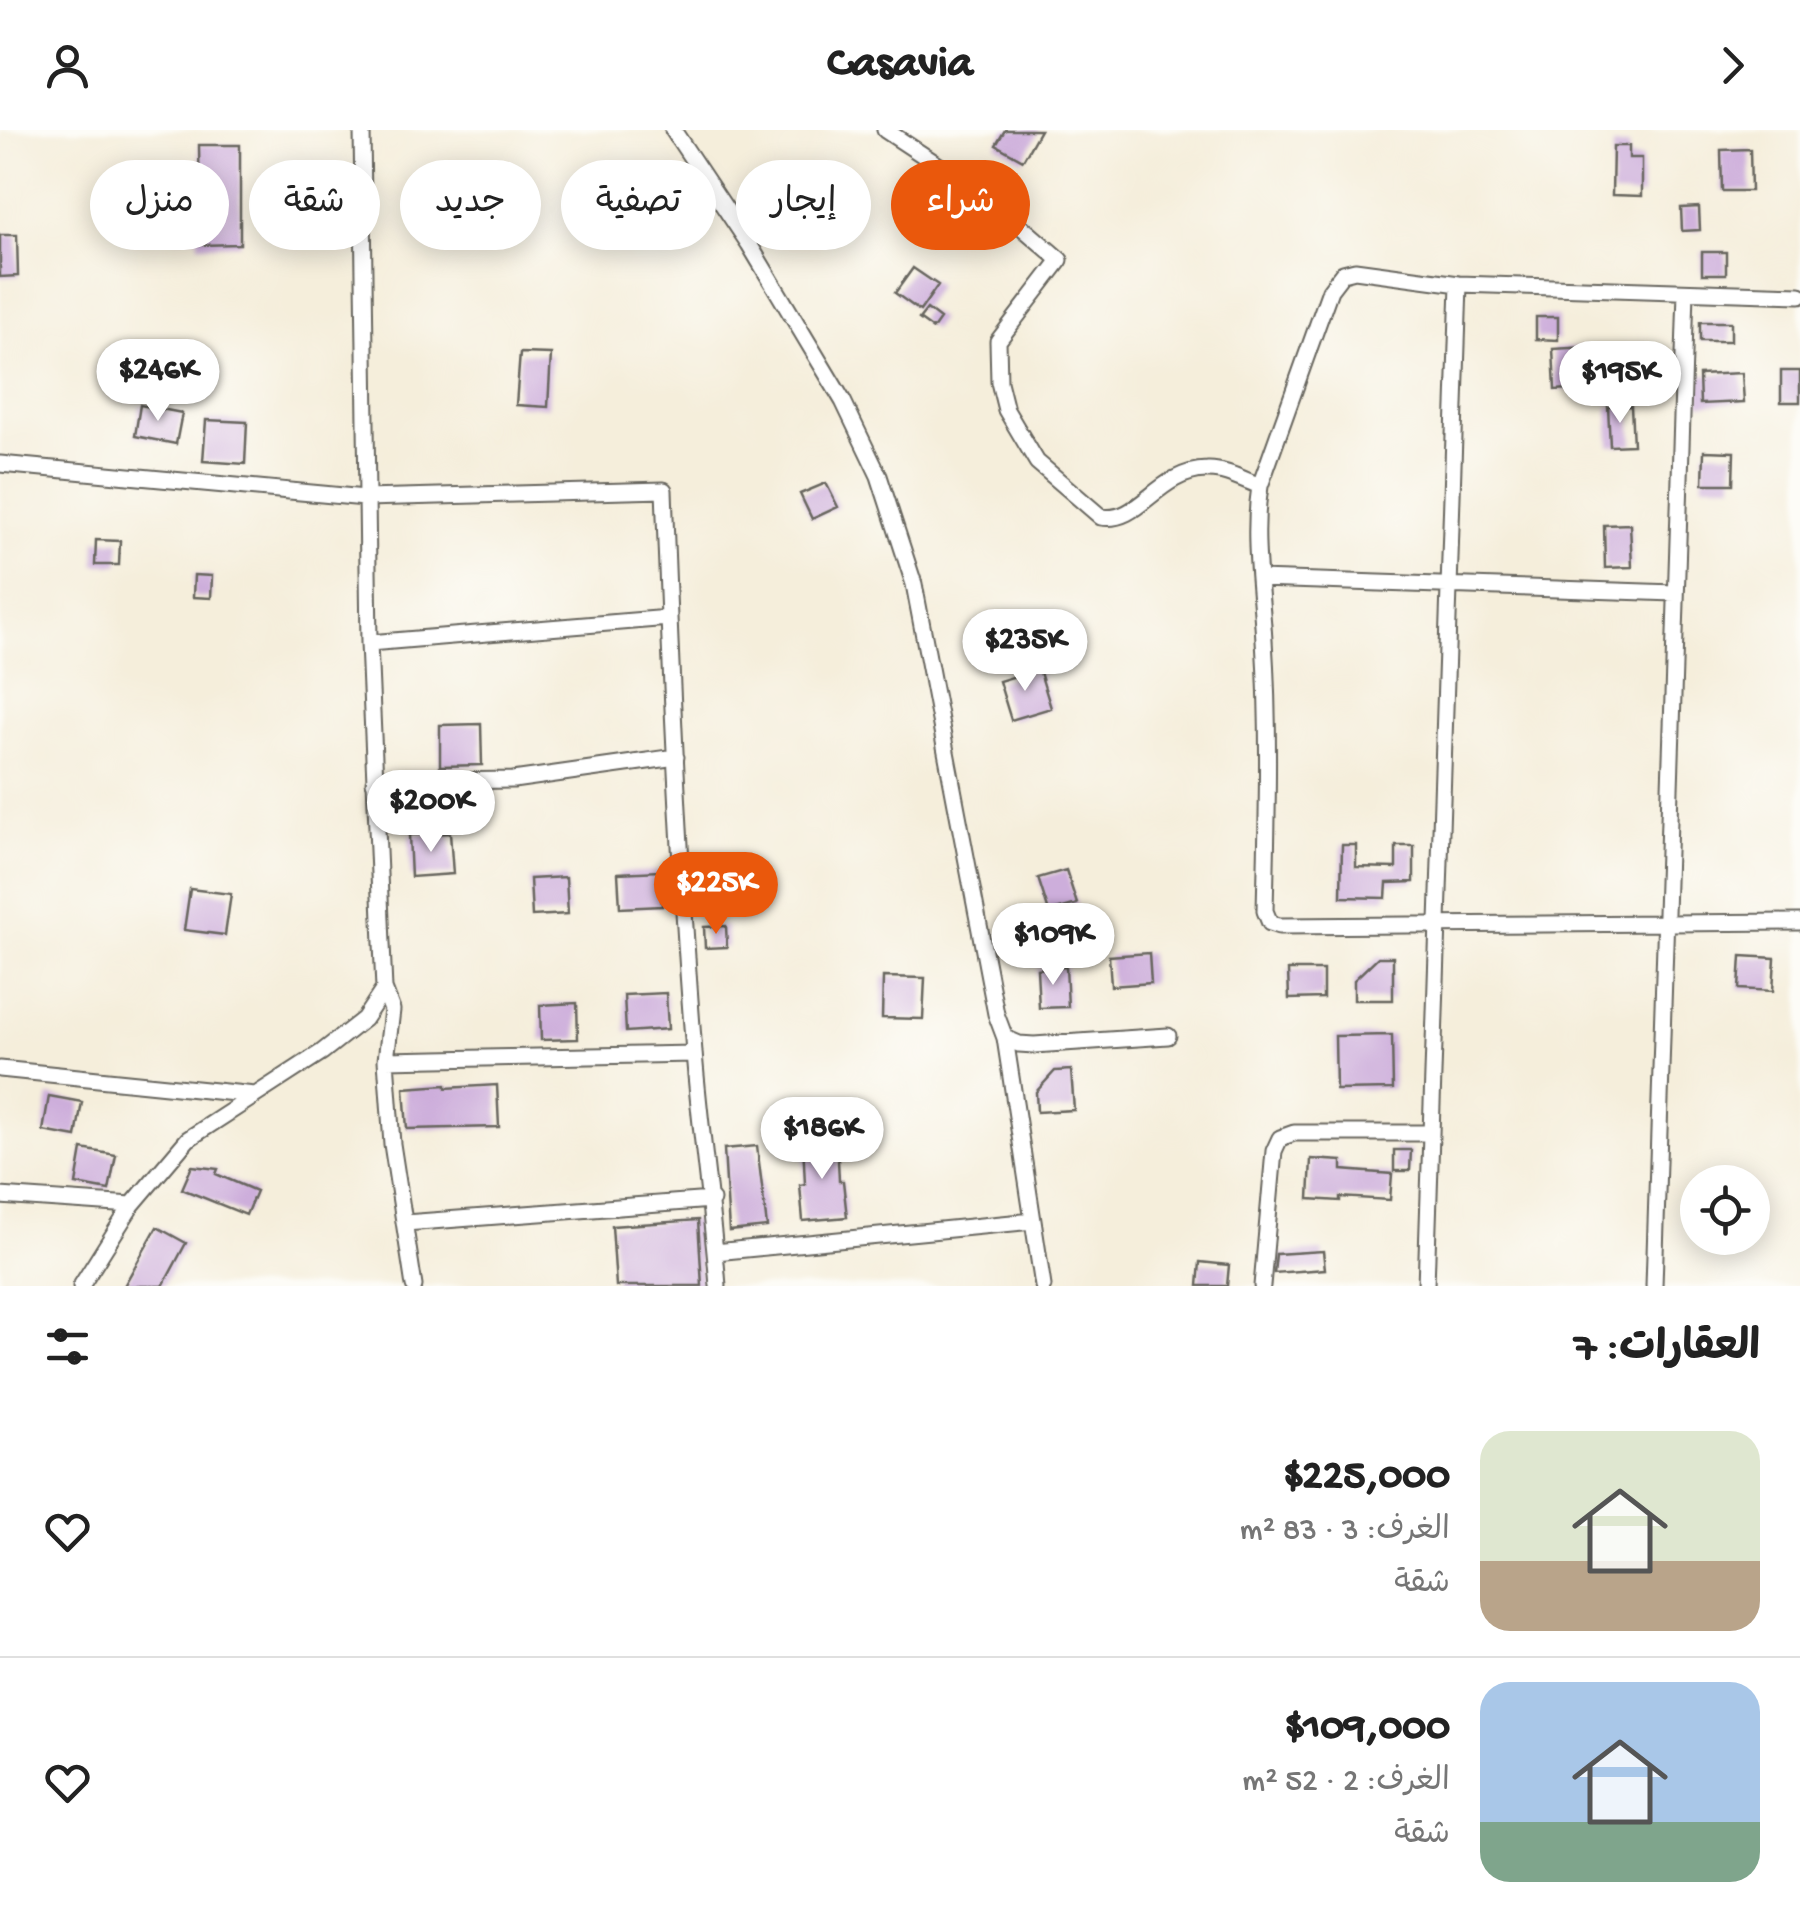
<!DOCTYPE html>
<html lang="ar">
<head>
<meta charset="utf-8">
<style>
  :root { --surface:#fff; --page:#f2f2f2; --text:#222; --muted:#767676; --line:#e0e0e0; --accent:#ea580c }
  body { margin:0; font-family:"Gochi Hand","Playpen Sans Arabic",sans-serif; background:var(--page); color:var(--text); direction:rtl; height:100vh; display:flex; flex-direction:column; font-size:38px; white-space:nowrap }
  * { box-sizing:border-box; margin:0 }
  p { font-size:32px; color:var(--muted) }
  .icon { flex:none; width:55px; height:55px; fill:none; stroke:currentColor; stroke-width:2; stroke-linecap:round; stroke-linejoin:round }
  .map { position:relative; height:1156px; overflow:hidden; direction:ltr }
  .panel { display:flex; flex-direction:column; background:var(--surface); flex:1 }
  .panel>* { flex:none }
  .banner { position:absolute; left:30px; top:30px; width:1000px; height:90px; direction:rtl; display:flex; gap:20px }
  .buttons { position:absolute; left:1680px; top:1035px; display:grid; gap:20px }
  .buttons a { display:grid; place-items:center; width:90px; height:90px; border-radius:50%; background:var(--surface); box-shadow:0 5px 25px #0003; font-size:50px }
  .price { position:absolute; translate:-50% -85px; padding:0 22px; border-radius:35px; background:#fff; color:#222; font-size:32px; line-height:65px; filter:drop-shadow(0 2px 5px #0008) }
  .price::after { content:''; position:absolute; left:50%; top:60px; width:30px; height:22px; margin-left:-15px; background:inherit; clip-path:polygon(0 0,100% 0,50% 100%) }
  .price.current { background:var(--accent); color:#fff }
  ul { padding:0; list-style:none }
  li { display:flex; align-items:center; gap:30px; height:250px; padding:0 40px }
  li+li { border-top:2px solid var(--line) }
  li span { display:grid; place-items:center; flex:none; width:280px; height:200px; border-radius:30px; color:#555 }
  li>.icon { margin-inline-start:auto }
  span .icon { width:120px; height:120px; fill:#fffc; stroke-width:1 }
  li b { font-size:42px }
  h2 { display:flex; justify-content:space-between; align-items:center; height:120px; padding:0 40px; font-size:42px }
  .tag { padding:0 35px; border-radius:45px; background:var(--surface); box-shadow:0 5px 25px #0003; font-size:35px; line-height:90px }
  .tag.current { background:var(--accent); color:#fff }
  header { display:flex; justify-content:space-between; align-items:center; height:130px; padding:0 40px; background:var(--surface); font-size:45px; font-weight:800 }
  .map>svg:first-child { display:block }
  .building { fill:#cdaedb }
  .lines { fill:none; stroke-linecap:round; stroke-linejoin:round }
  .minor-casing { stroke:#68665f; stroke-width:19 }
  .minor { stroke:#fff; stroke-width:15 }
</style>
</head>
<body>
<header><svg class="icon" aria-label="forward" viewBox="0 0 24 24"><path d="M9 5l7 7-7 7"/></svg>Casavia<svg class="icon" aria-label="person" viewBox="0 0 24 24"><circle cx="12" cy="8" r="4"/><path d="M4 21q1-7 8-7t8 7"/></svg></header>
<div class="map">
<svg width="1800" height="1156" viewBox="0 0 1800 1156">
  <rect width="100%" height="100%" fill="#fdfcf7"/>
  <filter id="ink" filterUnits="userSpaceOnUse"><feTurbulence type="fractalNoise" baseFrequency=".01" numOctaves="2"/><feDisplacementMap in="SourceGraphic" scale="20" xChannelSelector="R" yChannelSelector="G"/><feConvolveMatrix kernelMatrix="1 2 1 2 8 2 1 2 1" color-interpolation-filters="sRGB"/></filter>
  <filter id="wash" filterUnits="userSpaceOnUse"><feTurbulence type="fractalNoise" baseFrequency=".0048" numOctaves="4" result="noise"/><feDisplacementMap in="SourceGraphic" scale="40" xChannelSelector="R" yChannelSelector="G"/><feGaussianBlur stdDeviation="2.25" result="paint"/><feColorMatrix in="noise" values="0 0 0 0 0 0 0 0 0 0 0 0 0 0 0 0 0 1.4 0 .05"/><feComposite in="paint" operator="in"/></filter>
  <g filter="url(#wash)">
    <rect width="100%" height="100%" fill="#f5eedb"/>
    <g id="blocks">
      <path class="building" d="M1005 0H1040L1023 30 996 15Z
        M199 15H240V114L199 115 198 107 137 109 135 67 177 66V74H200Z
        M1613 16H1629V28H1642V66L1612 65Z
        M1750 19 1751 61H1722L1721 20Z
        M1699 77 1700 100 1682 101 1681 78Z
        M0 105H17L18 146 0 147Z
        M1702 122H1726V144H1702Z
        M913 138 938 155 920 181 895 163Z
        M927 179 940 189 933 199 919 189Z
        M1536 187H1558V210L1536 209Z
        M1700 192H1731V211H1700Z
        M1587 217V229H1582L1584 258 1555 260 1553 219Z
        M520 223 551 224 548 277 516 275Z
        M1781 241H1800V272H1781Z
        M1742 243 1744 272 1700 274 1699 245Z
        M140 275 182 283 176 314 135 306Z
        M1631 276 1633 315 1610 316 1608 277Z
        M206 290 247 292 245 334 203 331Z
        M1704 321 1734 322 1733 354H1703Z
        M826 353 838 377 812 389 800 364Z
        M1630 394 1632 437 1605 438 1604 395Z
        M96 410 120 411 119 435H95Z
        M194 445 212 446 211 468 193 467Z
        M1039 539 1051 578 1011 590 999 551Z
        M481 594 482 635 440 636V595Z
        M450 703 453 744 411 747 409 705Z
        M1342 715H1356V737L1396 738V716H1414V752L1387 753 1386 768 1341 767Z
        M1066 740 1077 774 1049 782 1038 748Z
        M660 741 662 776 620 778 618 743Z
        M566 747 568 784 532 786 530 749Z
        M190 759 231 764 225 805 184 800Z
        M726 796 727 817 705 818 704 797Z
        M1149 823 1151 853 1111 856 1109 826Z
        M1741 826 1775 828 1773 861 1739 859Z
        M1378 827H1393V870H1354V850Z
        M1066 837 1068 877 1039 878 1037 839Z
        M1288 840H1323V868L1289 869Z
        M883 847 925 848 923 889 882 888Z
        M666 863 668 899 626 902 624 865Z
        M577 873 578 909 541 910 540 875Z
        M1392 905 1393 959 1336 960 1335 906Z
        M1071 940 1074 980 1037 982 1036 962 1055 941Z
        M446 955V958L497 955 499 997 407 999 404 958Z
        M49 966 82 972 76 1007 43 1001Z
        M837 1009 839 1051H843L847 1087 803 1091 800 1055 805 1054 803 1011Z
        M757 1016 767 1097 729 1101 724 1019Z
        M82 1019 116 1025 109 1060 76 1054Z
        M1394 1020H1411L1410 1041H1394Z
        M1311 1029 1342 1031V1040L1392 1044 1390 1070 1340 1067V1071L1309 1069Z
        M192 1036 218 1039 216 1044 256 1061 246 1085 182 1059Z
        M698 1090 702 1156H616L612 1096Z
        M157 1097 186 1113 163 1156H124Z
        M1323 1121 1325 1139 1274 1143 1276 1124Z
        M1200 1132 1229 1135 1227 1156H1198Z"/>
    </g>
  </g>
  <g filter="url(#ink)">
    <use href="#blocks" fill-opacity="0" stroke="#68665f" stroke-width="2.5"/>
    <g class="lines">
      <g class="minor-casing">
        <path id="minor" d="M362 0 369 513 384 859 392 880 386 930 392 1014 414 1156
          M673 0 749 114 843 271 879 346 914 454 996 884 1005 908 1019 914 1034 915 1168 906
          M885 0 988 68 1060 130 998 211 999 252 1006 280 1037 332 1101 387C1140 394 1157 341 1207 340 1224 339 1244 350 1260 356
          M1800 165 1459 154 1355 140 1343 143 1330 160 1260 356C1252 408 1261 459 1264 510 1270 600 1267 691 1265 781L1270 793 1279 796 1800 792
          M0 334 365 368 664 360C671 547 679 735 694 922 700 1000 712 1078 718 1156
          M1259 449 1675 463
          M369 513 669 488
          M374 652 513 650 676 627
          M1005 908 1043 1156
          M386 930 694 924
          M0 939 255 965
          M0 1066 132 1075
          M405 1093 712 1070
          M715 1122 1033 1091
          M81 1156 132 1075 188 1009 322 922 364 889 384 859
          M1262 1156 1274 1021 1280 1008 1294 1003H1431
          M1426 1156 1459 154
          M1654 1156 1686 162"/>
      </g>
      <use href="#minor" class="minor"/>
    </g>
  </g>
</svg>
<div class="buttons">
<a><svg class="icon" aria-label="locate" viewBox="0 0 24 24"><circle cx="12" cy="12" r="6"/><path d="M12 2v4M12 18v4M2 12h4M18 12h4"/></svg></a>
</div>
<b class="price" style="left:158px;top:294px">$246K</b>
<b class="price" style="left:1620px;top:296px">$195K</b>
<b class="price" style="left:1025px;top:564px">$235K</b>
<b class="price" style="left:431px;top:725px">$200K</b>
<b class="price current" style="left:716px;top:807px">$225K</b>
<b class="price" style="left:1053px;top:858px">$109K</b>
<b class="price" style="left:822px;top:1052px">$186K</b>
<div class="banner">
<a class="tag current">شراء</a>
<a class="tag">إيجار</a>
<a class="tag">تصفية</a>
<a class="tag">جديد</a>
<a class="tag">شقة</a>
<a class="tag">منزل</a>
</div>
</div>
<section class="panel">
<h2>العقارات: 7<svg class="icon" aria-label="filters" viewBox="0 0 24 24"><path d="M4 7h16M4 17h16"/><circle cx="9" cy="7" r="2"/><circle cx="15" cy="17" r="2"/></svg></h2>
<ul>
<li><span style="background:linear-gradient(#dfe7d0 65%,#b9a48a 0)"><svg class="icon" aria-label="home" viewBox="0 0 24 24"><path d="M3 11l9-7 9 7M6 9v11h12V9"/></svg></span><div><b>$225,000</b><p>الغرف: 3 · 83 m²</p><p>شقة</p></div><svg class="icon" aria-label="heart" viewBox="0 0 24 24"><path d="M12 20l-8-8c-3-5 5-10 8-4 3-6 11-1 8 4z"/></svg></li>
<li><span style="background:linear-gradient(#a9c7e8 70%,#7fa58c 0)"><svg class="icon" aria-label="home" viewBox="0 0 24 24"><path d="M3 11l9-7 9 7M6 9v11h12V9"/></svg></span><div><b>$109,000</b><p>الغرف: 2 · 52 m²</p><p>شقة</p></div><svg class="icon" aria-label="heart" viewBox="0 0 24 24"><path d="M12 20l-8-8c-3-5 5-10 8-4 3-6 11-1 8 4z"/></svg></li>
</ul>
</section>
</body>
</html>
